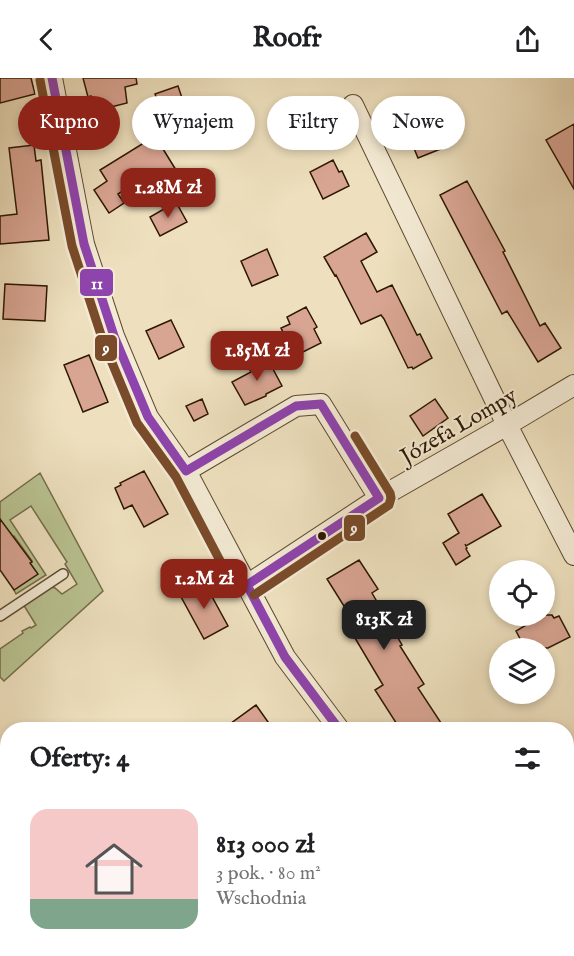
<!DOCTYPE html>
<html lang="pl">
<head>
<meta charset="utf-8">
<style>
  :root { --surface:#fff; --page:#f6f6f6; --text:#202124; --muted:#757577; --line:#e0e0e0; --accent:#8f2418 }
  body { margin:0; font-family:"IM FELL English",serif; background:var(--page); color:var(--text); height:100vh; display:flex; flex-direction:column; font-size:22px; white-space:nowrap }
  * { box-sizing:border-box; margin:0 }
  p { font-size:20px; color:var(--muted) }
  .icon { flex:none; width:33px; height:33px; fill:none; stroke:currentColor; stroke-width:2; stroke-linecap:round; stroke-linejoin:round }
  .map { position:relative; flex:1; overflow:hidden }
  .drawer { position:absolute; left:0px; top:644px; width:574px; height:236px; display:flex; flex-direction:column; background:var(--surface); border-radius:24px 24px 0 0; box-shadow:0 3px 9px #0003 }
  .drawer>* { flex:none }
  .hud { position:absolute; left:18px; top:18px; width:538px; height:54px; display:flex; gap:12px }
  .tools { position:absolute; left:489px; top:482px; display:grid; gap:12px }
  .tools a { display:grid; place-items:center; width:66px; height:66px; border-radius:50%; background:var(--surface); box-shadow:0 3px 9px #0003; font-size:30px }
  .price { position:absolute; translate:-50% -51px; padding:0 14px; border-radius:12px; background:var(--accent); color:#fff; font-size:20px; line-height:39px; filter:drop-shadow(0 2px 3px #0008) }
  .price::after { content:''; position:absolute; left:50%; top:36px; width:18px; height:14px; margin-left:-9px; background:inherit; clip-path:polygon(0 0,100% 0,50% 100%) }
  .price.selected { background:#222; color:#fff }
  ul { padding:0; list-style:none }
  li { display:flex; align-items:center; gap:18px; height:150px; padding:0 30px }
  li+li { border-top:2px solid var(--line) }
  li span { display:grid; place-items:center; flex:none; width:168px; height:120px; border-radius:18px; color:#555 }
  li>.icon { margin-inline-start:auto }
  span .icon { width:72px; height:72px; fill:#fffc; stroke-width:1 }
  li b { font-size:26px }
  h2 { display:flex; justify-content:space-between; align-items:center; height:72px; padding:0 30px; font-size:26px }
  .chip { padding:0 21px; border-radius:27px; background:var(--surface); box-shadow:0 3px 9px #0003; font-size:21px; line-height:54px }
  .chip.selected { background:var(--accent); color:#fff }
  header { display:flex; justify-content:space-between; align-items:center; height:78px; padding:0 30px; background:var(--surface); font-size:27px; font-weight:700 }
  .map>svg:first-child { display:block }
  .green { fill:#b9c291; stroke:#736c4a; stroke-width:1.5 }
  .building { fill:#d9a593; stroke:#2d1702; stroke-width:1.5 }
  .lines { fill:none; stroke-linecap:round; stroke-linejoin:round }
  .lane-casing { stroke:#5d4931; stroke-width:12 }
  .street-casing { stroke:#5d4931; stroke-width:22 }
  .lane { stroke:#f4ebd5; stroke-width:9 }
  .street { stroke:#f4ebd5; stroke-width:20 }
  .bus-1-casing { stroke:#f4ebd5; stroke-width:14 }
  .bus-2-casing { stroke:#f4ebd5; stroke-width:14 }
  .bus-1 { stroke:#8e44ad; stroke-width:9 }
  .bus-2 { stroke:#7a4b2a; stroke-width:9 }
  .bus-dot { fill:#2d1702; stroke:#f4ebd5; stroke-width:2 }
  .labels { text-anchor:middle; stroke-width:4.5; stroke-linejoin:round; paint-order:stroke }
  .street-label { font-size:22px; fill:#2d1702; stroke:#f4ebd5 }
  .line-badge { stroke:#f4ebd5; stroke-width:2 }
  .badge-label { font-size:16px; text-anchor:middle; font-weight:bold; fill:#fff }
</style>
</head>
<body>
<header><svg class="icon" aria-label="back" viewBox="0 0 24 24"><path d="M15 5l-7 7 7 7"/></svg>Roofr<svg class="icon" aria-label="share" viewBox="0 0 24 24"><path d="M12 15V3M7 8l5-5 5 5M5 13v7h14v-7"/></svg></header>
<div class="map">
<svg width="574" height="878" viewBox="0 0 574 878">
  <rect width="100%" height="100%" fill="#eee0be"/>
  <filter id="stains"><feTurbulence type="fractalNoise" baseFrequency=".00333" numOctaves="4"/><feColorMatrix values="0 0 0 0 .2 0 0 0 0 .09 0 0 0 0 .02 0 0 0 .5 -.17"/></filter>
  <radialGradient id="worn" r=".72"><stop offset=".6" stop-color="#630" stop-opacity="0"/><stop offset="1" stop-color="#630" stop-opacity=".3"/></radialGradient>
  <path class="green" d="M40 395 103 513 4 603 0 599V571L23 555 22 553 30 549 31 550 36 547 23 526 51 509 55 510 62 516 77 506 65 486 67 484 31 428 10 442 46 497 16 516 14 512 37 496 30 485 32 483 14 458 12 459 0 448V424Z"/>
  <path class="building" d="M0 0H31L35 16 0 25Z
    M83 0H136L137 6 125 9 127 25 95 33 91 18 88 19Z
    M178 8 185 29 162 36 155 16Z
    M322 25 334 50 310 61 298 36Z
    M180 31 228 47 223 63 175 46Z
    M434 34 448 68 418 80 404 46Z
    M574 46V111L546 62Z
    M155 58 189 113 176 121 157 91 118 116 124 125 109 135 94 112 107 103 100 92Z
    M34 67 36 83 41 82 49 162 0 166V138L17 136 9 70Z
    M333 82 339 94 342 93 349 108 323 121 310 94Z
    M467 103 505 173 503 174 540 248 545 245 561 270 538 284 507 233 502 236 440 117Z
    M176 124 187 144 160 158 150 139Z
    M366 155 377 174 361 183 377 214 392 207 417 257 420 256 432 280 413 291 412 289 408 290 384 241 381 237 361 246 336 197 335 198 324 179Z
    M267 171 278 197 252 208 241 183Z
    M5 206 47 208 45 243 3 241Z
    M306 229 317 249 314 251 321 265 295 278 281 250 290 246 287 239Z
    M171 242 184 269 159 281 146 253Z
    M89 277 108 324 83 334 64 287Z
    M266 278 282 308 266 316V318L245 327 232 304 251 294 247 287Z
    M202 321 208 336 194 343 186 328Z
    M435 321 448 340 423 358 410 338Z
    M144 393 168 436 144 449 132 427 124 431 115 410 121 407 120 405Z
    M482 416 501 448 466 468 465 466 467 470 466 471 470 478 456 487 443 465 459 455 448 436Z
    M0 441 32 484 30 485 38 496 14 512 0 492Z
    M359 482 378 511 372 515 402 567 400 568 424 606 418 610 445 651H400L375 612 383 607 352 555 359 552 327 501Z
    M204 504 228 548 204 561 180 517Z
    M524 537H552L554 540 559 538 570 559 548 570H525L516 553 528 546Z
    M256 627 273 651H223Z"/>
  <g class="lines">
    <g class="lane-casing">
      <path id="lane" d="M0 538 63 496"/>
    </g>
    <g class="street-casing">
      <path id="street" d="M52 0 84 166 114 258 148 339 186 393 285 579 339 651
        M353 27 507 347 574 477
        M186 393 296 328 321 326 379 420
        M247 507 379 420 507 347 574 307
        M567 848 574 843
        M208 872 212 878
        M521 877 530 872
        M103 878 114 872"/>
    </g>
    <use href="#lane" class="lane"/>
    <use href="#street" class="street"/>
    <g class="bus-1-casing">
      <path id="bus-1" d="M52 0 84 166 114 258 148 339 186 393
        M186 393 296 328 321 326 379 420
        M247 507 285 579 339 651
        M247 507 379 420"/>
    </g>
    <g class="bus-2-casing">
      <path id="bus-2" d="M40 2 72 168 103 263 137 345 176 399 236 513
        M254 517 389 427 391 420 390 415 355 358"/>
    </g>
    <use href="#bus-1" class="bus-1"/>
    <use href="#bus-2" class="bus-2"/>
  </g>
  <circle class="bus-dot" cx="322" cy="458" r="5"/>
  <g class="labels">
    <g class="street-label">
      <text transform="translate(458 347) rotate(-30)" y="8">Józefa Lompy</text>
    </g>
  </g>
  <g class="line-badge">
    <rect x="79" y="190" width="35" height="29" rx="6" fill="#8e44ad"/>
    <rect x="94" y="256" width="24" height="28" rx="6" fill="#7a4b2a"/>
    <rect x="343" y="436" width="23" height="28" rx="6" fill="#7a4b2a"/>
  </g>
  <g class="badge-label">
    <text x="97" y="211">11</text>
    <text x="106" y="276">9</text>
    <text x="354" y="456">9</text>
  </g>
  <rect width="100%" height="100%" filter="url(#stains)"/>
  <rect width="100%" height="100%" fill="url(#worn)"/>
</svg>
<div class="tools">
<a><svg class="icon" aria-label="locate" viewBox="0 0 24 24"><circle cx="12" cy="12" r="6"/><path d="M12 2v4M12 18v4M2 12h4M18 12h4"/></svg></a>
<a><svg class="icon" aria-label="layers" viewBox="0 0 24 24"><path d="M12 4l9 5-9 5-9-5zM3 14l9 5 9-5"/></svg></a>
</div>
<b class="price" style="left:168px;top:141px">1.28M zł</b>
<b class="price" style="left:257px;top:304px">1.85M zł</b>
<b class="price" style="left:204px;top:532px">1.2M zł</b>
<b class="price selected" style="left:384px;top:573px">813K zł</b>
<div class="hud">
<a class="chip selected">Kupno</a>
<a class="chip">Wynajem</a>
<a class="chip">Filtry</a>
<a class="chip">Nowe</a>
</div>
<section class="drawer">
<h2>Oferty: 4<svg class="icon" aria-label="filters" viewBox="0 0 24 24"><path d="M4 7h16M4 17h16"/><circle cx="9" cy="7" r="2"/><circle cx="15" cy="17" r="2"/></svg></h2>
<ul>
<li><span style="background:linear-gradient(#f6c9c9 75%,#7fa58c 0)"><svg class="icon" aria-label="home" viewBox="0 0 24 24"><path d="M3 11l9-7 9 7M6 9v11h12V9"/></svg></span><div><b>813 000 zł</b><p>3 pok. · 80 m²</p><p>Wschodnia</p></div></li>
</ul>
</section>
</div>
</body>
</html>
